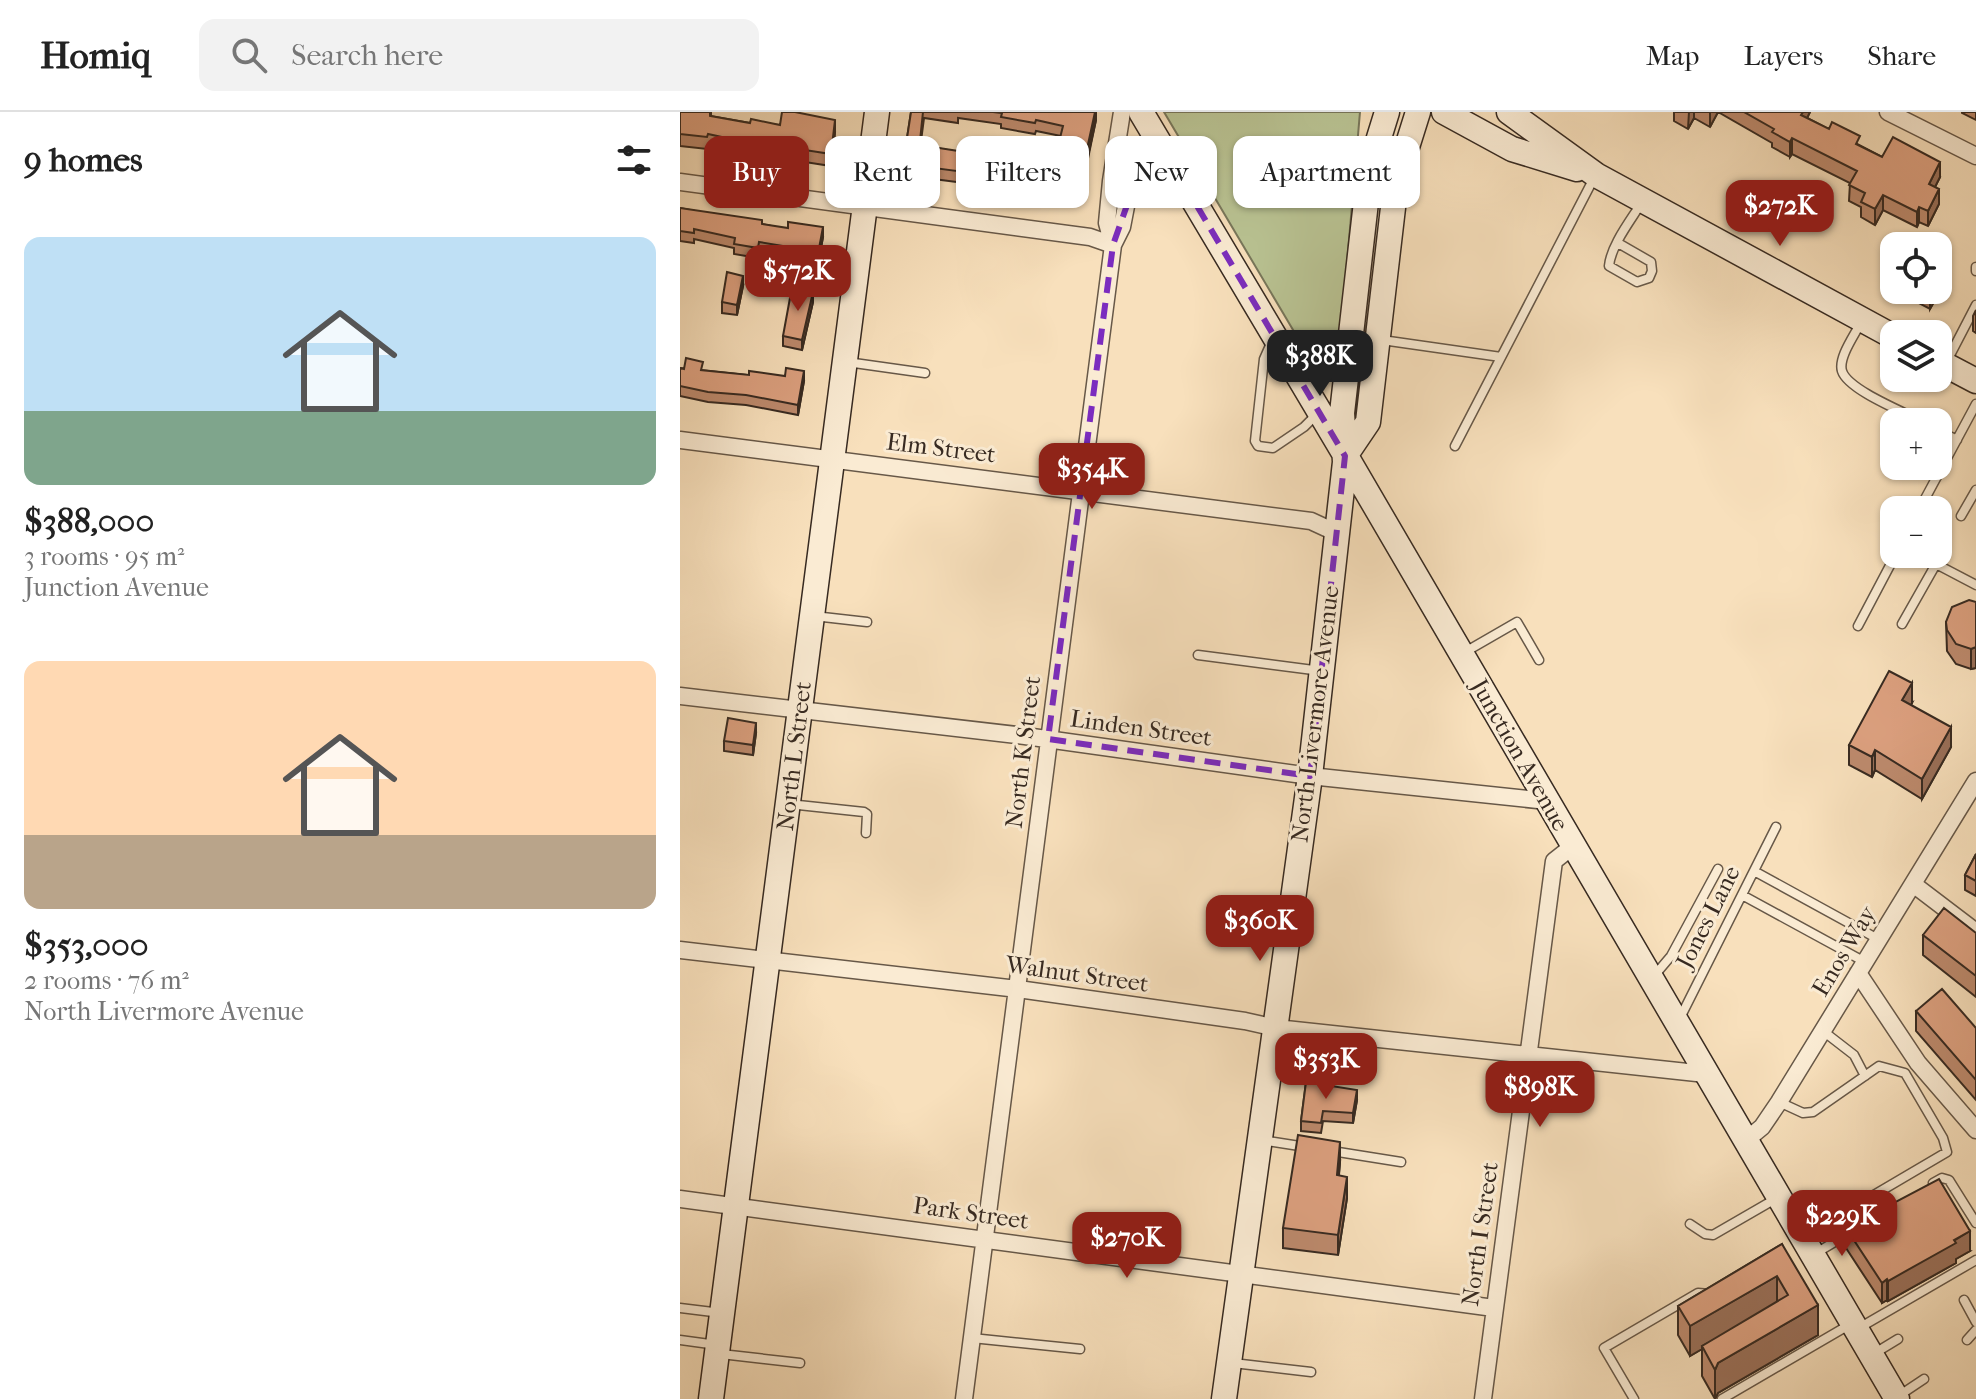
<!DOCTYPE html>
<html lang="en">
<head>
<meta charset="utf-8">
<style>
  :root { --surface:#fff; --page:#f2f2f2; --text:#222; --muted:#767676; --line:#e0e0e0; --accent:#8f2418 }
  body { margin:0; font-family:"IM FELL French Canon",serif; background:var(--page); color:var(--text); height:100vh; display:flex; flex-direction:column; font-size:30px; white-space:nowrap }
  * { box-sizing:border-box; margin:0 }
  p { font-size:26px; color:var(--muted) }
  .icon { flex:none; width:44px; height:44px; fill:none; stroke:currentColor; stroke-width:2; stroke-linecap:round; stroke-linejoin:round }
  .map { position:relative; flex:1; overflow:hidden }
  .panel { display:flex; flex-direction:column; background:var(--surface); width:680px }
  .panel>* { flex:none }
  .hud { position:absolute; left:24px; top:24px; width:760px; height:72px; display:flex; gap:16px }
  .controls { position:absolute; left:1200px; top:120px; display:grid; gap:16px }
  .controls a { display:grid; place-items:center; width:72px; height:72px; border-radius:16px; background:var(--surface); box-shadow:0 2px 6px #0004; font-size:40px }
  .price { position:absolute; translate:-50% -68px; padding:0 18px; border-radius:16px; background:var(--accent); color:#fff; font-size:26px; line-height:52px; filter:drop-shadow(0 2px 4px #0008) }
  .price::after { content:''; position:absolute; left:50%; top:48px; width:24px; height:18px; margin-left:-12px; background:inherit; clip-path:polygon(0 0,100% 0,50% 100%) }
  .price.current { background:#222; color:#fff }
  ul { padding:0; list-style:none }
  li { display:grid; align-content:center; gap:16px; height:424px; padding:0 24px }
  li span { display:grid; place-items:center; height:248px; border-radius:16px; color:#555 }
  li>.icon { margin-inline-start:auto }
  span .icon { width:144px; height:144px; fill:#fffc; stroke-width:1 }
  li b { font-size:34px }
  h2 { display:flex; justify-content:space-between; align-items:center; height:96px; padding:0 24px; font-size:34px }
  .tag { padding:0 28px; border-radius:16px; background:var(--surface); box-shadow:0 2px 6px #0004; font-size:28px; line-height:72px }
  .tag.current { background:var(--accent); color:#fff }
  header { display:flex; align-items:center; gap:48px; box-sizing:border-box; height:112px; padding:0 40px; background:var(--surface); border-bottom:2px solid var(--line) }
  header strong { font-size:38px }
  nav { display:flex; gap:44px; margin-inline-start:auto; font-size:28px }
  .search { width:560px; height:72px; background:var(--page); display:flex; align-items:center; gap:20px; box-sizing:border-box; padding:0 28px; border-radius:16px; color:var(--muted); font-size:30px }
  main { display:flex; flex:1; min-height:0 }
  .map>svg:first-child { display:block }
  .green { fill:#b9c393; stroke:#78765a; stroke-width:2 }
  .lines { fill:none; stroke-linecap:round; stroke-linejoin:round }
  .lane-casing { stroke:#675848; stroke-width:11 }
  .street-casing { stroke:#675848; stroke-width:19 }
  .secondary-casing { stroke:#372a21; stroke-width:27 }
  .lane { stroke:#faebd3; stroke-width:8 }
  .street { stroke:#faebd3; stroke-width:16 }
  .secondary { stroke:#faebd3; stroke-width:24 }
  .wall { fill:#bd8a6d; stroke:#372a21; stroke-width:2 }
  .shaded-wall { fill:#9a7059; stroke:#372a21; stroke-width:2 }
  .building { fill:#dca07f; stroke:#372a21; stroke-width:2 }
  .marked { fill:none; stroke:#7b2cbf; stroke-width:6; stroke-dasharray:16 10; stroke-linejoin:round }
  .labels { text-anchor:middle; stroke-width:6; stroke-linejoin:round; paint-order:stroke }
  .street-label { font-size:24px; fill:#372a21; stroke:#faebd3 }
</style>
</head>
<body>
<header>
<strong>Homiq</strong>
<div class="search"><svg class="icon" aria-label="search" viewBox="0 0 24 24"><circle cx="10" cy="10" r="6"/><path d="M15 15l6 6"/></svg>Search here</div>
<nav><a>Map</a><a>Layers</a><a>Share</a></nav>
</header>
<main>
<section class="panel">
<h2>9 homes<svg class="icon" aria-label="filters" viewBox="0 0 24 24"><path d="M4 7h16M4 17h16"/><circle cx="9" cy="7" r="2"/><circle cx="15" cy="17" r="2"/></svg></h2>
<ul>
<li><span style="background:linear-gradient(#bfe0f5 70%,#7fa58c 0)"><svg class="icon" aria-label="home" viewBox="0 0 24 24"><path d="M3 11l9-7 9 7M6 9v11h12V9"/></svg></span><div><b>$388,000</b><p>3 rooms · 95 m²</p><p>Junction Avenue</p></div></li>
<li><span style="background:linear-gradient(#ffd9b3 70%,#b9a48a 0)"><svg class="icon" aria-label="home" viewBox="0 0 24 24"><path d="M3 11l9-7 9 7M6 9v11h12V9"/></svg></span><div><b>$353,000</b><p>2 rooms · 76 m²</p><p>North Livermore Avenue</p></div></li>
</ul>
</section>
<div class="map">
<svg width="1296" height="1287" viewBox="0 0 1296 1287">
  <rect width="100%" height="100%" fill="#f8e0bc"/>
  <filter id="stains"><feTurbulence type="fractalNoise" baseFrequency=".0025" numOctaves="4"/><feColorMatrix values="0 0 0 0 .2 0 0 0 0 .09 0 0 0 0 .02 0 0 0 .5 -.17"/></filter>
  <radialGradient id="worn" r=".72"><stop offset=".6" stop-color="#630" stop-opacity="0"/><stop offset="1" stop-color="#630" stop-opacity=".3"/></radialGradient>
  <path class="green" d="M484 0H680L659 244 635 255Z"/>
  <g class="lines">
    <g class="lane-casing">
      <path id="lane" d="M938 131 971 150 972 159 969 166 957 170 929 154C931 133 951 108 962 90
        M1296 155V159
        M1180 212C1174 224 1158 246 1162 259 1168 278 1224 300 1243 310
        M702 228 821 245
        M592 229 584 247 575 329 578 334 593 336 624 315 636 303
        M1267 249 1296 193
        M167 250 245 261
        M1258 318 1277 328
        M775 334 915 64
        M1239 398 1296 292
        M1281 404 1296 378
        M134 504 187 510
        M1222 512 1256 452 1296 473
        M1178 514 1216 442
        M785 540 837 510 859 548
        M518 543 641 559
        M109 692 184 700 187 702 186 721
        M1074 759 1198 827
        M1062 783 1185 850
        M974 864 991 844 1038 757
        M999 908 1096 715
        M1143 919 1174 943 1185 964
        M1099 990 1123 1001 1133 1000 1199 954 1225 961 1263 1026 1267 1040 1126 1123
        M581 1028 626 1035
        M652 1039 721 1050
        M1253 1071 1262 1066 1269 1068 1296 1111
        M1010 1112 1025 1122 1033 1123 1097 1086
        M1136 1141 1173 1119
        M1284 1188 1296 1210
        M0 1196 41 1201
        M1179 1216 1296 1148
        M292 1226 400 1237
        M0 1228 37 1233
        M1287 1228 1296 1218
        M1195 1241 1218 1227
        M41 1242 120 1251
        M553 1251 631 1260
        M1220 1283 1244 1267
        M954 1287 924 1236 1018 1181 1030 1182
        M1042 1287 1169 1213"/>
    </g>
    <g class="street-casing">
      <path id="street" d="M1208 0 1296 44
        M431 69 481 35
        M0 70 410 125 433 133
        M433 133 442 115 447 89 453 76 491 50
        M0 328 631 409 657 421
        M0 584 345 624 630 664 867 689
        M1233 772 1296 820
        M0 838 338 877 565 909 596 916 1026 962
        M1178 861 1238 951 1296 1018
        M1065 1029 1082 1015 1099 990 1296 669
        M0 1087C271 1123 542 1161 814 1196
        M284 1287 433 133 427 111 431 69 442 0
        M803 1287 874 749 893 734"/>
    </g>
    <g class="secondary-casing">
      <path id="secondary" d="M461 0 670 351 1217 1287
        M764 0 832 37 897 57
        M829 0 916 63 1214 225
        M603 239C637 250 642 255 670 229
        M1258 249 1296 269
        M665 344 688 310 716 70 738 0
        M31 1287 197 0
        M544 1287 630 664 665 350 662 301 690 55 707 0"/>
    </g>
    <use href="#lane" class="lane"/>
    <use href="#street" class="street"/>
    <use href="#secondary" class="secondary"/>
  </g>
  <path class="wall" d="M0 0H31V4L70 11 100 13 155 20 151 54 118 49V45L60 40 28 34 27 37 0 34Z
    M231 0H416V8L405 61V72L402 89 376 85V74L388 58 390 48 378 45V34L381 24 356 19 355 22 321 16V12L278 6V11L244 6 241 29 246 34 310 46 307 74 223 63V52Z
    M994 0H1130L1127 6 1202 45 1260 65 1255 75 1259 92 1248 114 1239 110 1237 115 1203 98 1195 113 1181 105V95L1169 89 1170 71 1112 42 1110 45 1092 35V31L1038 0 1030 15 1014 6 1008 17 994 9Z
    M1282 0H1296V8L1282 1Z
    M0 96 82 112 143 125 135 168 124 166V157L119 156V147L79 140 78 146 54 142V136L14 127V131L0 129Z
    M1269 133V163L1250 197 1231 187V178H1258Z
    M63 174 57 203 42 201V190Z
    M133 190 122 238 103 234V224Z
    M1296 198V221L1293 219V204Z
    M0 256 124 269 118 303 66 293 28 290 0 284Z
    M1296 490V556L1291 557 1276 552 1267 539 1266 510Z
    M1232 591 1231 593 1271 635 1242 687 1195 658 1192 665 1169 653V633Z
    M76 621 73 643 44 639V629Z
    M1296 742V784L1285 778V763Z
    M1296 821V885L1243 843V823Z
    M1236 899 1296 916V988L1236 919Z
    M626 970 677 988 673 1011 643 1009 641 1021 621 1019V1009Z
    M660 1050 659 1063 667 1086 658 1143 603 1136V1116Z
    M1166 1116 1290 1139 1276 1147V1151L1208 1189 1207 1188 1202 1191 1166 1136Z
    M1102 1132 1138 1223 1038 1281 1035 1287 1022 1264V1237L1010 1244 998 1223V1194Z"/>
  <path class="shaded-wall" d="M416 0V8L402 71V60Z
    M1009 0H1014V6L1008 17Z
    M1030 0H1038L1030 15Z
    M1123 0H1130L1121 18V3Z
    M155 8V20L151 54V42Z
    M1112 26V42L1110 45V30Z
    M310 35V46L307 74V63Z
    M1260 50V65L1249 87V72Z
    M1259 77V92L1248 114V99Z
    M1203 83V98L1195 113V97Z
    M1239 95V110L1237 115V100Z
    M143 115V125L135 168V158Z
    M1269 133V163L1250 197V182L1252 178H1258V168L1263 144Z
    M63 164V174L57 203V193Z
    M133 180V190L122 238V228Z
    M124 259V269L118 303V293Z
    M1296 535V556L1291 557V537Z
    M1232 571V591L1222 608V588Z
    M76 611V621L73 643V633Z
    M1271 615V635L1242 687V667Z
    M1195 638V658L1192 665V645Z
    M677 978V988L673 1011V1001Z
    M660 1030V1050L657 1083V1063Z
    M667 1065V1086L658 1143V1123Z
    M1290 1119V1139L1276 1147V1151L1208 1189V1169Z
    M1097 1164V1194L1022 1234V1237L1010 1244V1214Z
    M1207 1167V1188L1202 1191V1171Z
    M1138 1193V1223L1038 1281 1035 1287V1258L1038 1251Z"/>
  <path class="building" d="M0 0H30V4L70 11 71 7 100 13 102 0H115L155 8 151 42 118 37V34L60 29 28 22 27 25 0 22Z
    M231 0H243L240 29 246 30V34L285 40 286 31 310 35 307 63 223 52Z
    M313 0H415L402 60 405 61 402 79 376 74 379 57 388 58 392 38 378 34 383 14 356 8 355 11 321 5 322 1Z
    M1064 0H1123L1121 3 1149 17 1152 10 1180 24 1176 32 1202 45 1213 25 1260 50 1249 72 1259 77 1248 99 1239 95 1237 100 1203 83 1195 97 1181 90 1185 81 1169 73 1177 59 1112 26 1110 30 1092 20 1094 17Z
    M0 96 82 108V112L108 116V110L143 115 135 158 124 156 126 147 119 146 121 137 79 130 78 136 54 132 55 126 14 117V121L0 119Z
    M1252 124 1269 133 1263 144 1269 148 1258 168V134H1247Z
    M47 160 63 164 57 193 42 190Z
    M112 175 133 180 122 228 103 224Z
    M6 246 23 250 21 258 69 263V259L105 264 106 256 124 259 118 293 66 283 28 280 0 274V256L4 257Z
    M1289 488 1296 490V535L1291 537 1276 532 1267 518 1266 510 1272 495Z
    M1209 559 1232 571 1222 588 1271 615 1242 667 1195 638 1192 645 1169 633Z
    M48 606 76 611 73 633 44 629Z
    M1296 742V769L1285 763Z
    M1264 796 1296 821V864L1243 823Z
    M1262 877 1296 916V968L1236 899Z
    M626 970 677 978 673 1001 643 999 641 1011 621 1009Z
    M618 1023 660 1030 657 1063 667 1065 658 1123 603 1116Z
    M1259 1067 1290 1119 1274 1128 1276 1131 1208 1169 1207 1167 1202 1171 1166 1116Z
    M1102 1132 1138 1193 1038 1251 1035 1258 1022 1234 1108 1183 1097 1164 1010 1214 998 1194Z"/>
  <path class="marked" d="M491 50 665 344 630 664 368 627 433 133 453 76Z"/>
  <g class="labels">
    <g class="street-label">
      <text transform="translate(261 336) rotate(7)" y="8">Elm Street</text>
      <text transform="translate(635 602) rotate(-83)" y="8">North Livermore Avenue</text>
      <text transform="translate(461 616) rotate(8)" y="8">Linden Street</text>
      <text transform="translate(343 640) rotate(-83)" y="8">North K Street</text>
      <text transform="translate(840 643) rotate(60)" y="8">Junction Avenue</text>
      <text transform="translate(114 644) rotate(-83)" y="8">North L Street</text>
      <text transform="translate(1028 805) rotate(-63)" y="8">Jones Lane</text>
      <text transform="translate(1164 839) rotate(-59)" y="8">Enos Way</text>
      <text transform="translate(397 862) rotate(8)" y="8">Walnut Street</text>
      <text transform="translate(291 1101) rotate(8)" y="8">Park Street</text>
      <text transform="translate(800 1122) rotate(-82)" y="8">North I Street</text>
    </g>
  </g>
  <rect width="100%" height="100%" filter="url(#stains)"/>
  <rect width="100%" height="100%" fill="url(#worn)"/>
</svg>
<div class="controls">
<a><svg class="icon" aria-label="locate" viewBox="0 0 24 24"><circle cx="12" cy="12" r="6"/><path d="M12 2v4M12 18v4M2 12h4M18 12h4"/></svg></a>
<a><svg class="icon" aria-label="layers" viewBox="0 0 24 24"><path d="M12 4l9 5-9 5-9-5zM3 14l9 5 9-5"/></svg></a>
<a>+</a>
<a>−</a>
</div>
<b class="price" style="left:1100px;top:136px">$272K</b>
<b class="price" style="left:118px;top:201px">$572K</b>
<b class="price current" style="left:640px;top:286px">$388K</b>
<b class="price" style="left:412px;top:399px">$354K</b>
<b class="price" style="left:580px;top:851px">$360K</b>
<b class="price" style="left:646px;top:989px">$353K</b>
<b class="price" style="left:860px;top:1017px">$898K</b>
<b class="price" style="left:1162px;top:1146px">$229K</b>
<b class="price" style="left:447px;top:1168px">$270K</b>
<div class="hud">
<a class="tag current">Buy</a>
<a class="tag">Rent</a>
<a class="tag">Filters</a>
<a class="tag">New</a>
<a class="tag">Apartment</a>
</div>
</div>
</main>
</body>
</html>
